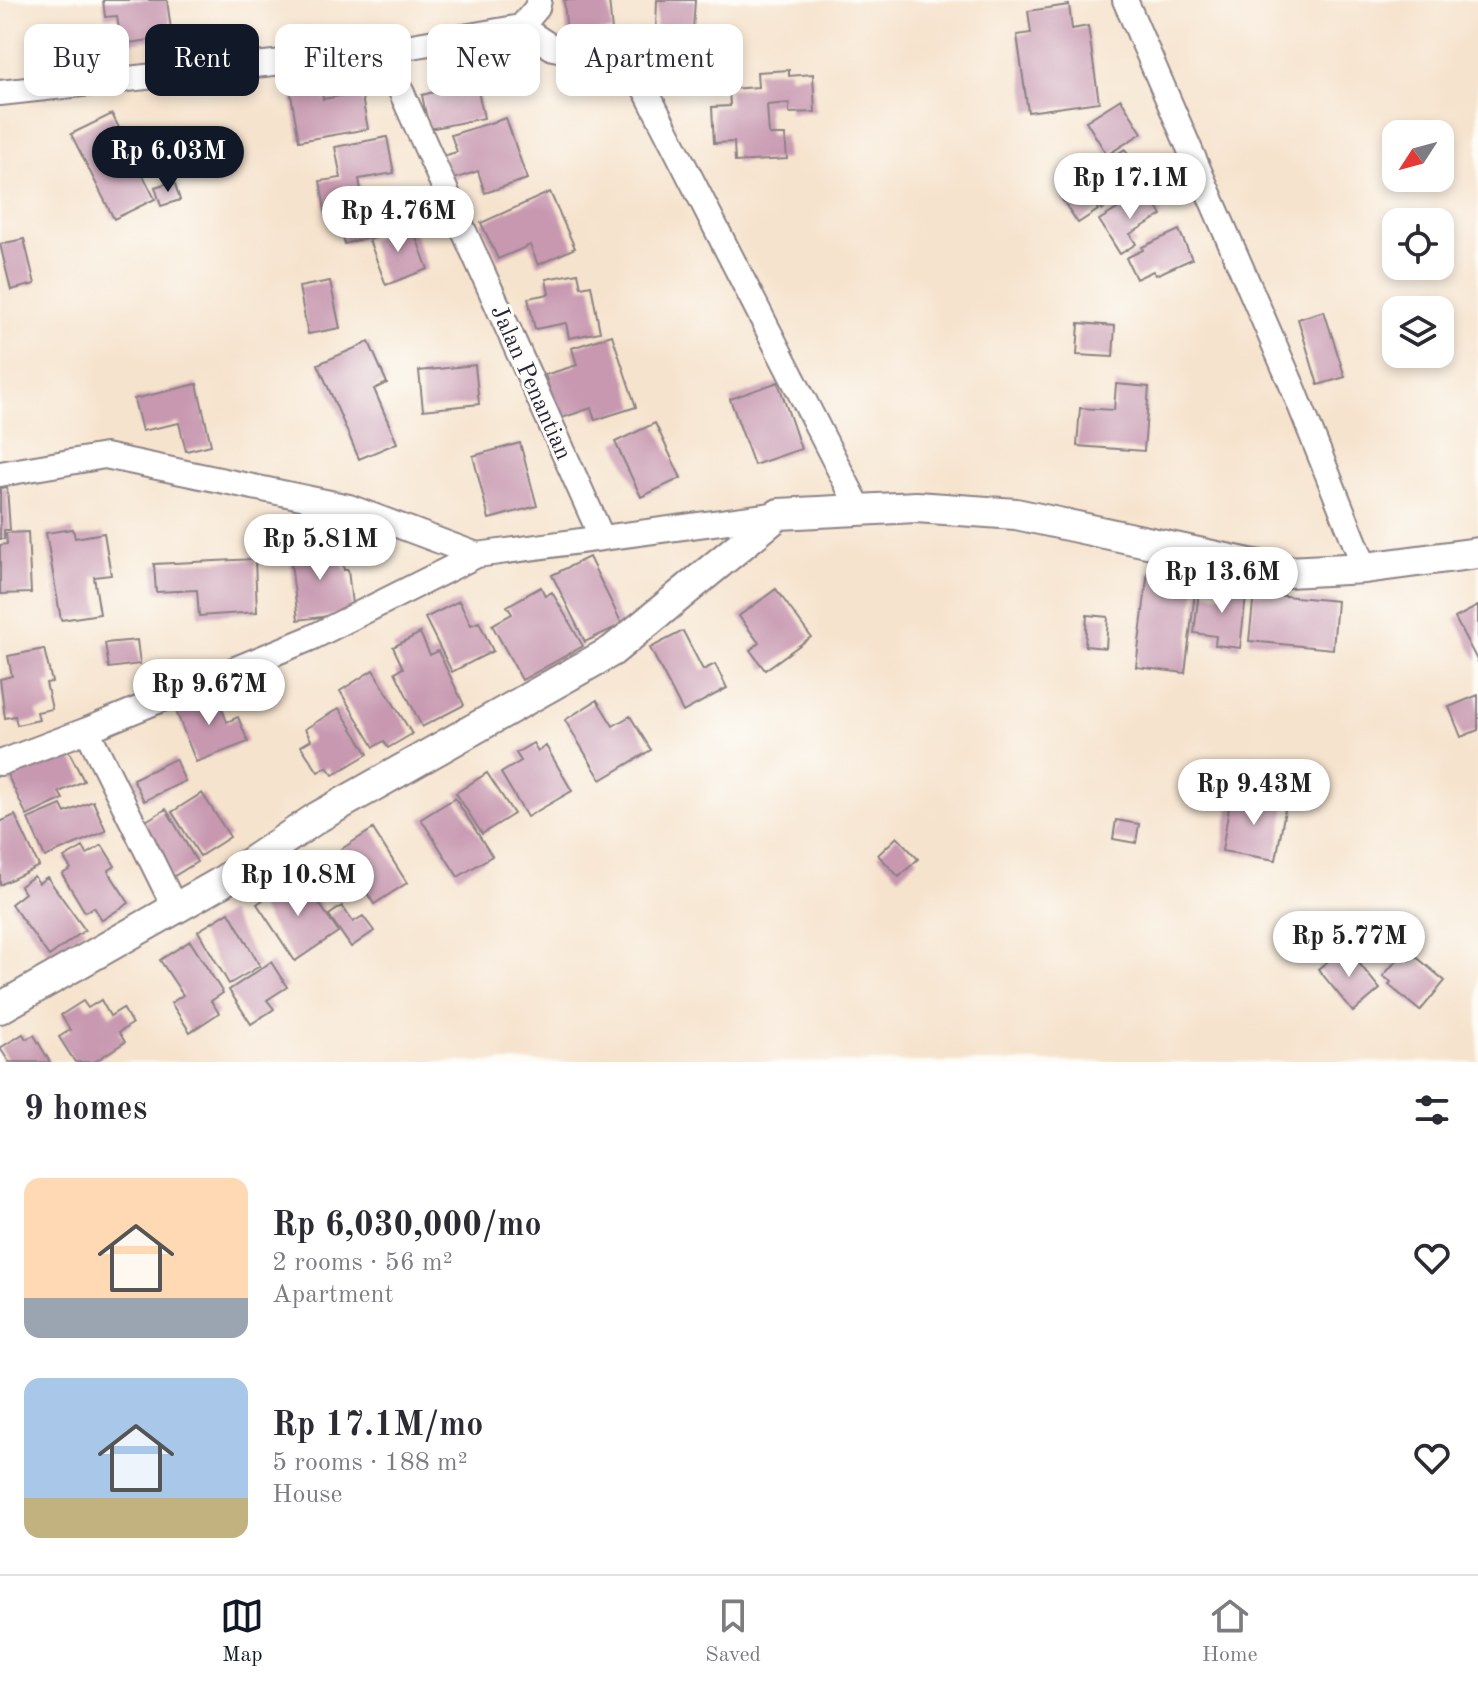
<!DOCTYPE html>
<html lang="en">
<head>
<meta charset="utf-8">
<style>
  :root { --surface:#fff; --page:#f7f7f7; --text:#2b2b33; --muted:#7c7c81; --line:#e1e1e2; --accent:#111827 }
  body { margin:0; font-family:"Old Standard TT",serif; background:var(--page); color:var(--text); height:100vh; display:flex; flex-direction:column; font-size:30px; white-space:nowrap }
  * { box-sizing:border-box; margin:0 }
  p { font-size:26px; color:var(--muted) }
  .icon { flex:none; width:44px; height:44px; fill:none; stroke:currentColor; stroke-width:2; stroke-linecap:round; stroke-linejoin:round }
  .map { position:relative; height:1062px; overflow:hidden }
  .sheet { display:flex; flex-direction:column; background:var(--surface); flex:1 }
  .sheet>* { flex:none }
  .top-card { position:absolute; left:24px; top:24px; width:800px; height:72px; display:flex; gap:16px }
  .needle { width:52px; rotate:234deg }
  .fabs { position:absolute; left:1382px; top:120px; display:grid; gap:16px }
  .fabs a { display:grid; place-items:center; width:72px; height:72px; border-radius:16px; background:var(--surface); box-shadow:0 4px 12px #0003; font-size:40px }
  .price { position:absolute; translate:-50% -68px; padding:0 18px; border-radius:28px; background:#fff; color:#222; font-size:26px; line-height:52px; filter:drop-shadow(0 2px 4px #0008) }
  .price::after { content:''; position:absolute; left:50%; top:48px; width:24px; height:18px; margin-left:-12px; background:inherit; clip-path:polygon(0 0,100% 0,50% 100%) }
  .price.on { background:var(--accent); color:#fff }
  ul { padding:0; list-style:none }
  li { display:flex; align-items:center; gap:24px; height:200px; padding:0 24px }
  li span { display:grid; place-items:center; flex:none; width:224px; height:160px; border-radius:16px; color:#555 }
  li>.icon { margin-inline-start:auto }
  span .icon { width:96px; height:96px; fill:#fffc; stroke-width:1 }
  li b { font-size:34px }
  h2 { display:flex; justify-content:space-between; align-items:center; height:96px; padding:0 24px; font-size:34px }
  .chip { padding:0 28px; border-radius:16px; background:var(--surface); box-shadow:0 4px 12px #0003; font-size:28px; line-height:72px }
  .chip.on { background:var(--accent); color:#fff }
  .menu { display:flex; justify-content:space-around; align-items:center; height:112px; border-top:2px solid var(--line); background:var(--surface); font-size:22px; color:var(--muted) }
  .menu a { display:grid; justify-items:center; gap:4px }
  .menu .on { color:var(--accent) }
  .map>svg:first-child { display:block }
  .building { fill:#c798b0 }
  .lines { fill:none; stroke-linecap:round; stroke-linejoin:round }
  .minor-casing { stroke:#8c8284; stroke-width:28 }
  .tertiary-casing { stroke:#8c8284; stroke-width:34 }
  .minor { stroke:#fff; stroke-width:24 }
  .tertiary { stroke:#fff; stroke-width:30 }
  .labels { text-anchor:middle; stroke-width:6; stroke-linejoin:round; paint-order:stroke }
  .street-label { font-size:24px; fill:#22223b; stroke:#fdfcf7 }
</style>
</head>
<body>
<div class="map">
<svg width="1478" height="1062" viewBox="0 0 1478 1062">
  <rect width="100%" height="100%" fill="#fdfcf7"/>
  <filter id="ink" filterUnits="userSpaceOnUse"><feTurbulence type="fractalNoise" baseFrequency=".0125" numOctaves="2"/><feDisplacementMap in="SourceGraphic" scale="16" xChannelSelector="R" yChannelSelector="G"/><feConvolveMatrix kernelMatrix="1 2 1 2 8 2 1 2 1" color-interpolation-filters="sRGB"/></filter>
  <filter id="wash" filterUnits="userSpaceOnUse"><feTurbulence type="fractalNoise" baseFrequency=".006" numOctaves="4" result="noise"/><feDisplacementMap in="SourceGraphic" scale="32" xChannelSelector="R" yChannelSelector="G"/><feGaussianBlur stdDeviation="1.8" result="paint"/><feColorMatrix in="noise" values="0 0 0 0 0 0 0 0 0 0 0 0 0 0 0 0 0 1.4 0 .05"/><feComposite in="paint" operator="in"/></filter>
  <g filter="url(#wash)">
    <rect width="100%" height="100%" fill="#f6e3cd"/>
    <g id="blocks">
      <path class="building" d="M103 0H167L172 37 121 44 117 16 105 17Z
        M564 0H609L612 31 567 35Z
        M657 0H695L693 30 656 28Z
        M1069 5 1072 29 1088 26 1099 102 1028 112 1017 35 1031 33 1028 11Z
        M464 52 467 84 476 82 484 118 429 129 422 95 438 91 434 73 443 71 440 57Z
        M789 70V76L813 74 815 112 789 113V103L767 105 769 135H785L787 159 735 162 734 142 714 143 712 107 730 106 729 89 758 87 757 72Z
        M321 84 323 99 361 92 368 129 299 141 290 89Z
        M1121 99 1142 133 1107 155 1086 121Z
        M112 114 155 199 114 219 71 134Z
        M506 118 527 179 485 193 478 171 451 180 443 156 457 152 451 135Z
        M387 137 394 173 359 179 364 208 326 215 320 181 341 178 335 147Z
        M1125 149 1145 180 1102 210 1080 179Z
        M174 181 180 200 161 206 155 187Z
        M1080 183 1098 210 1078 223 1060 196Z
        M1147 191 1162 215 1130 234 1136 244 1120 254 1099 220Z
        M550 192 575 248 538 265 530 245 498 259 481 223Z
        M364 216 371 236 345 244 338 223Z
        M411 224 428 269 386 285 369 240Z
        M1179 230 1192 259 1156 275 1153 271 1136 279 1126 258 1143 250 1142 247Z
        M24 239 35 284 11 290 0 244Z
        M578 273 581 287 591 285 600 332 569 338 566 323 535 329 528 298 549 294 546 279Z
        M330 281 340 328 308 334 299 287Z
        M1324 311 1345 377 1318 385 1298 319Z
        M1079 323 1115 326 1113 357 1077 355Z
        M612 335 636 407 595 420 591 408 559 419 545 375 577 365 572 348Z
        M369 342 387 383 374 389 397 443 359 459 318 364Z
        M475 365 479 404 423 410 419 371Z
        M778 382 801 449 754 465 730 399Z
        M197 384 211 445 186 451 179 423 142 431 134 399Z
        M1116 384 1149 387 1144 451 1077 446 1080 408 1114 410Z
        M655 423 681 478 641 497 615 442Z
        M520 443 537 506 489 519 473 456Z
        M7 487 10 530H4V539H0V488Z
        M73 529 75 538 104 533 111 575 94 577 100 614 61 620 46 533Z
        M28 532 31 593 0 594V545L7 544 6 533Z
        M328 542 331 559 342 558 344 570H348L353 613 298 620 289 547Z
        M589 557 622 624 585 642 552 575Z
        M255 559 257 612 199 616 197 590 156 592 154 564Z
        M1148 571 1197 577 1185 673 1136 667Z
        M1222 585 1247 588 1240 648 1215 645 1216 636 1194 633 1199 591 1220 594Z
        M541 587 545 596 552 592 583 646 522 680 492 625 512 614 507 606Z
        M776 589 811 637 765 670 750 650 759 643 739 616Z
        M1254 593 1337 601 1333 649 1249 641Z
        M459 601 471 625 479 622 493 651 452 672 425 618Z
        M1478 606V662L1455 618Z
        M1087 615 1108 617 1106 648 1085 646Z
        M683 631 703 670 715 664 727 688 683 712 650 648Z
        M420 633 430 655 438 651 464 705 422 727 395 672 403 668 393 647Z
        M137 640 140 664 109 668 105 643Z
        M44 649 52 682 46 683 52 709 37 712 39 720 17 725 15 716 5 718 0 679 12 676 8 656Z
        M373 670 412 734 388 748 384 741 374 747 340 691Z
        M215 690 227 722 238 717 248 742 196 762 174 706Z
        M1478 695V730L1461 737 1449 707Z
        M597 700 613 726 630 716 651 750 601 780 565 720Z
        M339 708 368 754 333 775 327 767 318 772 301 746 311 740 305 729Z
        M64 742 84 781 59 792 63 799 27 816 5 770Z
        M533 743 538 751 546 746 572 791 527 817 501 773 521 761 516 753Z
        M175 759 185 781 144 801 133 779Z
        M487 773 514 814 482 834 456 793Z
        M202 793 230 837 200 856 172 812Z
        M1231 795 1286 804 1276 860 1222 851Z
        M455 798 492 856 458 877 421 819Z
        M93 801 106 831 45 857 28 819 61 805 65 813Z
        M166 809 197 862 171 878 139 825Z
        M15 815 39 866 0 885V822Z
        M1116 820 1139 824 1136 843 1113 839Z
        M373 829 407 883 374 904 340 850Z
        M897 837 918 859 899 877 878 855Z
        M102 845 115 866 108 871 129 903 102 920 94 907 85 912 62 874 71 869 64 858 83 847 87 854Z
        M300 874 338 932 295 961 257 904Z
        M34 876 39 883 47 877 85 930 49 956 11 904 25 893 20 886Z
        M342 906 353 922 363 916 374 931 351 947 329 915Z
        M229 912 260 966 229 984 198 931Z
        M190 941 223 993 211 1001 219 1013 190 1032 171 1003 183 995 160 960Z
        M1346 947 1380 989 1353 1012 1318 969Z
        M1402 954 1410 960 1414 955 1445 981 1420 1011 1389 985 1391 982 1383 976Z
        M271 962 287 987 267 1000 274 1009 251 1024 229 990Z
        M101 1000 110 1016 123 1008 132 1024 119 1032 125 1042 94 1062H75L59 1037 70 1030 61 1015 83 1001 88 1008Z
        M23 1034 26 1039 34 1035 50 1062H9L0 1048Z"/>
    </g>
  </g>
  <g filter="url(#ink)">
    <use href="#blocks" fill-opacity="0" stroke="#8c8284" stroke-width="2"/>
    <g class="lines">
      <g class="minor-casing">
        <path id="minor" d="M1125 0 1294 390 1365 568
          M521 27 553 48 578 53 610 50 625 60 646 91 860 510
          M383 51 602 538
          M0 93 383 51 521 27 537 8 539 0
          M0 474 105 456 349 507 477 555
          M0 763 87 730
          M175 908 87 730 311 638 477 555 779 514"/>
      </g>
      <g class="tertiary-casing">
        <path id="tertiary" d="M0 1008 220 883 318 817 612 651 779 514 916 507 1016 514 1287 572 1365 568 1478 553"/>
      </g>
      <use href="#minor" class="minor"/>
      <use href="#tertiary" class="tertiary"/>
    </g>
  </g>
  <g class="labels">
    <g class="street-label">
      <text transform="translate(532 382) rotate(66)" y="8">Jalan Penantian</text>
    </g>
  </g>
</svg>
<div class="fabs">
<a><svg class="needle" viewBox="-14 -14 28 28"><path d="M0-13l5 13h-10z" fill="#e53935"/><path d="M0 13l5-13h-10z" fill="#7c7c81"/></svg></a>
<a><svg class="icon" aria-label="locate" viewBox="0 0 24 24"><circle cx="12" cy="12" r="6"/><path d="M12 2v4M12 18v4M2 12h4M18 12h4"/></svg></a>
<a><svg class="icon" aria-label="layers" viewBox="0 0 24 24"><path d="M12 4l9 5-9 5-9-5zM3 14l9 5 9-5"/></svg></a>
</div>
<b class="price on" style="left:168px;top:194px">Rp 6.03M</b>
<b class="price" style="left:1130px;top:221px">Rp 17.1M</b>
<b class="price" style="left:398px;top:254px">Rp 4.76M</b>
<b class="price" style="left:320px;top:582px">Rp 5.81M</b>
<b class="price" style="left:1222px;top:615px">Rp 13.6M</b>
<b class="price" style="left:209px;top:727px">Rp 9.67M</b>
<b class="price" style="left:1254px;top:827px">Rp 9.43M</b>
<b class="price" style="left:298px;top:918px">Rp 10.8M</b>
<b class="price" style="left:1349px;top:979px">Rp 5.77M</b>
<div class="top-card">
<a class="chip">Buy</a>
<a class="chip on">Rent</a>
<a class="chip">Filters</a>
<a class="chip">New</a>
<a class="chip">Apartment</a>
</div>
</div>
<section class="sheet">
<h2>9 homes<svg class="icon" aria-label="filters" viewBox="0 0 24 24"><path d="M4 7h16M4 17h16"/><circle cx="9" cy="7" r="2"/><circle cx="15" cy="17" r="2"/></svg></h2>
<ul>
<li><span style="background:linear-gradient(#ffd9b3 75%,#9aa5b1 0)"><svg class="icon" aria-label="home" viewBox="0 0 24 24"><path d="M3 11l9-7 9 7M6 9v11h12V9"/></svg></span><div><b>Rp 6,030,000/mo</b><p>2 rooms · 56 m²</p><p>Apartment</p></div><svg class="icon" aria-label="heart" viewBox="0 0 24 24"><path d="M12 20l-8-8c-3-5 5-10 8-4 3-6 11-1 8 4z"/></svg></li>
<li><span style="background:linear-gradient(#a9c7e8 75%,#c2b280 0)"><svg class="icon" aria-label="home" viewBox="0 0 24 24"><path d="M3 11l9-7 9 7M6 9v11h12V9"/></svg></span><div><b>Rp 17.1M/mo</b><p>5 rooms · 188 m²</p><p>House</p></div><svg class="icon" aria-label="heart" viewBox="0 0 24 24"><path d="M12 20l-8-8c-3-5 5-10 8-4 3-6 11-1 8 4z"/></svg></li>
</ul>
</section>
<nav class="menu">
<a class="on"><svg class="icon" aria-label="map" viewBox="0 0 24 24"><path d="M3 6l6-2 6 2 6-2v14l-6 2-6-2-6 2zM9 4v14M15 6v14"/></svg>Map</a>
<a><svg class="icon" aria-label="saved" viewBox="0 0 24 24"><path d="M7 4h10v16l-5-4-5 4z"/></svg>Saved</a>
<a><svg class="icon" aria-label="home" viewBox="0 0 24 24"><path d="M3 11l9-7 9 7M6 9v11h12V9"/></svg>Home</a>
</nav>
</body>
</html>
